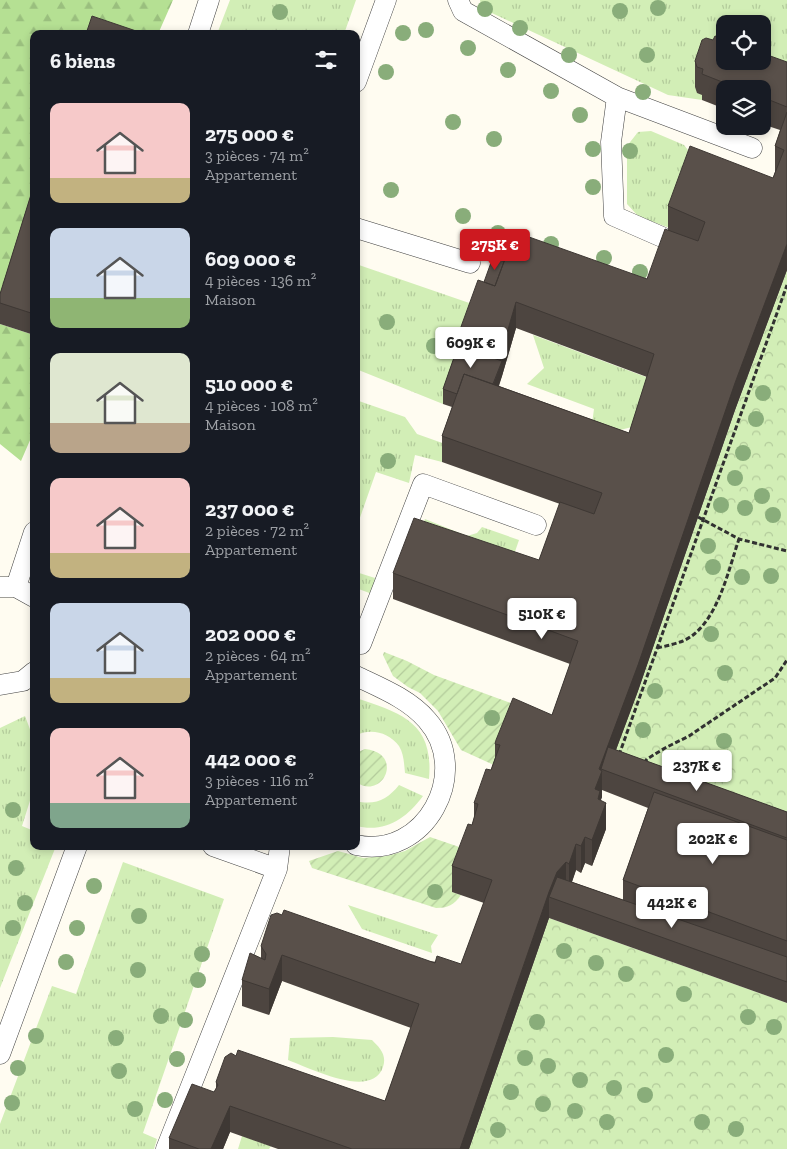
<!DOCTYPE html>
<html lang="fr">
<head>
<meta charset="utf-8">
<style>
  :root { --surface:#171b24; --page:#242831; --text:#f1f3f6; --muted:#9ea1a6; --accent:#cd1920 }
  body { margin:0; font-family:"Zilla Slab",serif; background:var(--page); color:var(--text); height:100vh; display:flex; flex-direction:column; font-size:19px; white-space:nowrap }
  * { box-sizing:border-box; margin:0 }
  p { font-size:16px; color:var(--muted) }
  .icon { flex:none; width:28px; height:28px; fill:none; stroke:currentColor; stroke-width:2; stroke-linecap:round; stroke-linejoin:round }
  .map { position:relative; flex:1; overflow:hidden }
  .sheet { position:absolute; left:30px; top:30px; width:330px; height:820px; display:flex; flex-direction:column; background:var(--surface); border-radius:10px; box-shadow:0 2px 8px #0003 }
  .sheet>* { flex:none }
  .controls { position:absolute; left:716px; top:15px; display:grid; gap:10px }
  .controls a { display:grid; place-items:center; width:55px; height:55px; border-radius:10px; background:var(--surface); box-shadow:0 2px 8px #0003; font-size:25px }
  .price { position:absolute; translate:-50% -42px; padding:0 11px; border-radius:5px; background:#fff; color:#222; font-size:16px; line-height:32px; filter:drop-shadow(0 1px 2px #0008) }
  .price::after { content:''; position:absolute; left:50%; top:30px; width:15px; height:11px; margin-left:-8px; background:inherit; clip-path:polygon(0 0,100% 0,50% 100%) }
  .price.selected { background:var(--accent); color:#fff }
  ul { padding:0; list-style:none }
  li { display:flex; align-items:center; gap:15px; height:125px; padding:0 20px }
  li span { display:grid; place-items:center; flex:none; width:140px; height:100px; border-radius:10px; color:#555 }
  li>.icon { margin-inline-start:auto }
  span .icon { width:60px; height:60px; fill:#fffc; stroke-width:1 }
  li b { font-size:21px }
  h2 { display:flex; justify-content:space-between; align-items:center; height:60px; padding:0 20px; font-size:21px }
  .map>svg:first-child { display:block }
  .grass { fill:url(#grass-tufts); fill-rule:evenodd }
  .forest { fill:url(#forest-firs) }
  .park { fill:url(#park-crowns) }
  .garden { fill:url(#garden-furrows) }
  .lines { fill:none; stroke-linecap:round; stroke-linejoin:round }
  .service-casing { stroke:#424242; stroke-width:21 }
  .path { stroke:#313131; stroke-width:3; stroke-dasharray:5 2.5; stroke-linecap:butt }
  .service { stroke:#fff; stroke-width:20 }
  .tree { fill:#89ad7a }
  .wall { fill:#4d4540; fill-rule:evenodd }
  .shaded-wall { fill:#3e3834 }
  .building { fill:#59504a; stroke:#3e3834 }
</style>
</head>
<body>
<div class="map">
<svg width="787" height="1149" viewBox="0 0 787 1149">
  <defs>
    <pattern id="grass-tufts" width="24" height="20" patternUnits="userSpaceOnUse" patternTransform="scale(1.25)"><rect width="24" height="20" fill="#d2eeb6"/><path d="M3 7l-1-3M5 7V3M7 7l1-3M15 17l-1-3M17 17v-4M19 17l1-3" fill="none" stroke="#b3cb9b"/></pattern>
    <pattern id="forest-firs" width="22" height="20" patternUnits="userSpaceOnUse" patternTransform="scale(1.25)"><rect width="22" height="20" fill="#b5e093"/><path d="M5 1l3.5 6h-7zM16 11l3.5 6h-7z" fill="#9abf7e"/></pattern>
    <pattern id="park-crowns" width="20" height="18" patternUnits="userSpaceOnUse" patternTransform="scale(1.25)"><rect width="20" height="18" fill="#d2eeb6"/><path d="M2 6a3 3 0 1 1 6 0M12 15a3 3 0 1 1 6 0" fill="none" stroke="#b3cb9b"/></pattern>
    <pattern id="garden-furrows" width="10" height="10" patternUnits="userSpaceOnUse" patternTransform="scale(1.25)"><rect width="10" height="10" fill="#d2eeb6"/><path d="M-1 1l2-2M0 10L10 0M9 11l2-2" fill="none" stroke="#b3cb9b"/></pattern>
  </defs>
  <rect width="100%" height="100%" fill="#fffcf1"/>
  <path class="grass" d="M230 0H356L344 34H217Z
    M480 0H787V88L715 62 702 100 668 95 481 8ZM725 24H762V61H725Z
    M651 131 684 145 695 159 670 228 639 217 627 204V146L638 132Z
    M356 264 478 306 443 404 356 369Z
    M533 335 654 380 640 425 620 430 604 438 591 431 594 409 527 384 544 368Z
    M356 400 405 417 417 434 448 445 442 462 415 455 409 483 376 472 356 529Z
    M425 519 467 536 477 533 482 527 519 540 507 575 414 544Z
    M356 572 375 578 372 594 356 588Z
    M356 698C402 713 434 723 429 779L405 773C404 764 404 754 399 746 389 732 371 728 356 735Z
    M25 716 34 740V788L22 826 34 831V846H56L0 988V728Z
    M399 785 423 796C406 819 385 833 356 826V801C375 806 388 799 399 785Z
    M123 862 224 899 143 1133 157 1139 154 1149H0V1124L52 986 76 994Z
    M348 905 438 935 431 946 432 953 362 929Z
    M333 1037 372 1040C380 1048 387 1055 383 1067 372 1100 310 1068 288 1060L290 1038Z
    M242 1136 271 1146 269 1149H238Z"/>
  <path class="forest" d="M0 0H173L158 34H34V207L0 315Z
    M0 324 34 335V431L21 461 0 444Z"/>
  <path class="park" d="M787 270V833L608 769 638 691 735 410Z
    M549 918 787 1003V1149H469Z"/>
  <path class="garden" d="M384 652 407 661 434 675 516 705 496 766 461 750 438 711 420 693 408 687 393 676 383 655Z
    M365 749C405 753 383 801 356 782V753Z
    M430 837 468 850 452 892 461 895C454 905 448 908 436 908L312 868 309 861 338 851 363 858 387 856 405 851Z"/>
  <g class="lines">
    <g class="service-casing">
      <path id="service" d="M458 0 463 11 617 97 752 148
        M198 34 209 0
        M356 82 386 0
        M617 97 611 142 614 216 662 237
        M356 228 470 263
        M0 587H16L34 597
        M16 587 34 532
        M356 643 361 644 423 484 536 525
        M356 676C381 688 409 699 427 720 473 772 425 860 356 845
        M0 685 23 681 34 672
        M277 869 280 846
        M0 1054 77 846
        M166 1149 277 869 213 846"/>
    </g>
    <path class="path" d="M698 517 739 539 787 551
      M657 648C666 646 675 644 683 641 717 626 728 571 739 539
      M619 755 787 285
      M644 763 647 759 665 748 689 736 775 678 787 660"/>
    <use href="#service" class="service"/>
  </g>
  <g class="tree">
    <circle cx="658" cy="8" r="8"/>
    <circle cx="485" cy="9" r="8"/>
    <circle cx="620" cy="11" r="8"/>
    <circle cx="280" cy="12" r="8"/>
    <circle cx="520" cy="28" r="8"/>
    <circle cx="426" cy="30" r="8"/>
    <circle cx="403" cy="33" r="8"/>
    <circle cx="468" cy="48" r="8"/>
    <circle cx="569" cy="55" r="8"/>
    <circle cx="647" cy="55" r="8"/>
    <circle cx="508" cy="70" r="8"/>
    <circle cx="386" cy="72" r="8"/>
    <circle cx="551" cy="91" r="8"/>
    <circle cx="643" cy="92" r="8"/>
    <circle cx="580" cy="115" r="8"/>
    <circle cx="453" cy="122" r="8"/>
    <circle cx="494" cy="139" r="8"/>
    <circle cx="593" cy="149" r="8"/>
    <circle cx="630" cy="151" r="8"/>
    <circle cx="593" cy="187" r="8"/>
    <circle cx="391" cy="190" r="8"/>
    <circle cx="463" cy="216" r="8"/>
    <circle cx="498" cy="233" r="8"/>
    <circle cx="551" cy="244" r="8"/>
    <circle cx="604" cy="258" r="8"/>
    <circle cx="640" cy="272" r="8"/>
    <circle cx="387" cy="322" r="8"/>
    <circle cx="434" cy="346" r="8"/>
    <circle cx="763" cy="393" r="8"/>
    <circle cx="756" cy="419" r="8"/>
    <circle cx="743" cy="453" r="8"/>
    <circle cx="388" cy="461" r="8"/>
    <circle cx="735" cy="478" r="8"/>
    <circle cx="762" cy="496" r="8"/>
    <circle cx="721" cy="505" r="8"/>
    <circle cx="745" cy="508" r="8"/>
    <circle cx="773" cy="515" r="8"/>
    <circle cx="708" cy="546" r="8"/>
    <circle cx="713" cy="567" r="8"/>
    <circle cx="771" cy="576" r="8"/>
    <circle cx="742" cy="577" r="8"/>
    <circle cx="711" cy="634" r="8"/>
    <circle cx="725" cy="673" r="8"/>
    <circle cx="655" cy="691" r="8"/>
    <circle cx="492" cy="718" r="8"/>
    <circle cx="643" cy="730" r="8"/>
    <circle cx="724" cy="741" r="8"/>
    <circle cx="13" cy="810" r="8"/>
    <circle cx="16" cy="868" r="8"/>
    <circle cx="94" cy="886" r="8"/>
    <circle cx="435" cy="892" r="8"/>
    <circle cx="25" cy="903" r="8"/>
    <circle cx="139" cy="916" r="8"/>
    <circle cx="13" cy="928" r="8"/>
    <circle cx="77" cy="928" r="8"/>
    <circle cx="564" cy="951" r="8"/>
    <circle cx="202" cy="954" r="8"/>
    <circle cx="66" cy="962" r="8"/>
    <circle cx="596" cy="963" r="8"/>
    <circle cx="138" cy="970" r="8"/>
    <circle cx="626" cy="974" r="8"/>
    <circle cx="198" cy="980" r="8"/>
    <circle cx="684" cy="994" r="8"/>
    <circle cx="161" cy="1016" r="8"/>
    <circle cx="748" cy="1017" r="8"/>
    <circle cx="185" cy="1020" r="8"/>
    <circle cx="537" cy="1022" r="8"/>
    <circle cx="774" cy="1027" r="8"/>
    <circle cx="36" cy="1036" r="8"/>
    <circle cx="116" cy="1038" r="8"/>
    <circle cx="666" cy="1055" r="8"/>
    <circle cx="525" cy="1058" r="8"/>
    <circle cx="177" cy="1059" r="8"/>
    <circle cx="548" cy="1066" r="8"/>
    <circle cx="18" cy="1068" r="8"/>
    <circle cx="119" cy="1071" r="8"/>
    <circle cx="580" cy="1080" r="8"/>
    <circle cx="614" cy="1088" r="8"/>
    <circle cx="511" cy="1092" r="8"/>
    <circle cx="645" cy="1095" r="8"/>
    <circle cx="165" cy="1100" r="8"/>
    <circle cx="12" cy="1103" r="8"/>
    <circle cx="543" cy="1104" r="8"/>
    <circle cx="135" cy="1109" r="8"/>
    <circle cx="575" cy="1111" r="8"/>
    <circle cx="607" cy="1122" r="8"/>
    <circle cx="702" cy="1122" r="8"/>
    <circle cx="736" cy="1129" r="8"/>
    <circle cx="498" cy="1130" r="8"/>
  </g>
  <path class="wall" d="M695 61 787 62V270L735 410 638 691 616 750 787 812V1003L549 918 469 1149H278L230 1132 223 1149H169V1138L214 1092 216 1089V1082L236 1056 385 1101 411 1028 282 981 269 1015 242 1006V980L261 958V946L461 964 484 903 452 892V866L472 825 474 818V803L491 770 495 758V744L552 715 570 664 393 599V573L539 560 560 504 442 462V436L452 407 443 404V389L458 346V335L484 282 503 261 647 279 668 230V206L773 178 775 172V146L780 130 762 124V89H725V109L702 100V95L697 93 695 87ZM516 328 647 377 629 433 499 386 502 376ZM602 790 648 808 623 880V900L572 882 576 870 581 873 585 863 592 866 606 829 601 800 602 797Z
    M34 185V335L0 324V294Z"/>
  <path class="shaded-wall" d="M787 244V270L735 410 638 691 608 771 601 769V773L602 771V797L600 801 606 803V829L592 866V840L595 789 601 764 735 383Z
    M516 302V328L502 376 490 409V394L502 361V350Z
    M585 837V863L581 873V846Z
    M576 844V870L569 890V864Z
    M566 862V889L549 897V918L469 1149H460L549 892 557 872Z
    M282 955V981L269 1015V989Z
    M230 1106V1132L223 1149H211Z"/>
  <path class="building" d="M92 16 145 34H86Z
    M715 36 725 39V61H762V53L787 62V107L762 97V89H740L702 74 703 69 697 67 695 61 702 40 706 38 713 40Z
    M787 112V244L735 383 638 665 601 764 599 769 602 771 595 789 600 791 598 799 606 803 592 840 585 837 581 846 576 844 569 864 566 862 557 872 549 892 460 1149H352L230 1106 211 1149H199L169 1138 192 1084 214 1092 218 1085 216 1082 225 1057 231 1053 236 1056 238 1050 385 1101 419 1004 282 955 269 989 242 980 250 953 265 960 266 954 261 946 271 915 277 913 282 915 284 910 435 963 437 956 461 964 492 880 452 866 468 824 472 825 478 804 474 803 486 769 491 770 500 745 495 744 496 740 513 698 552 715 578 641 393 573 414 518 539 560 560 502 594 514 602 493 442 436 464 374 629 433 654 354 516 302 502 350 458 335 478 280 495 286 515 232 647 279 665 229 698 241 705 222 668 206 690 146 773 178 784 150 775 146Z
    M34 185V314L0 303V294Z
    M508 248H509L495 286 484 282 493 257 503 261Z
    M458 346 502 361 493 384 464 374 457 394 443 389Z
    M608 747 787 812V838L601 769Z
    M654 792 787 840V941L623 880Z
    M557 877 787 957V982L549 897Z"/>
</svg>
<div class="controls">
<a><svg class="icon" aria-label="locate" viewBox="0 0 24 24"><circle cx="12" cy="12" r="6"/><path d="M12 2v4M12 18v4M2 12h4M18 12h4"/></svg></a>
<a><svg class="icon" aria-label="layers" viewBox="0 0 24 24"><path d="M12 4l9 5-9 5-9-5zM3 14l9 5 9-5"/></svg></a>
</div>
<b class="price selected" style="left:495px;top:271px">275K €</b>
<b class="price" style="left:471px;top:369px">609K €</b>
<b class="price" style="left:542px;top:640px">510K €</b>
<b class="price" style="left:697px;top:792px">237K €</b>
<b class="price" style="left:713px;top:865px">202K €</b>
<b class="price" style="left:672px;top:929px">442K €</b>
<section class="sheet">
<h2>6 biens<svg class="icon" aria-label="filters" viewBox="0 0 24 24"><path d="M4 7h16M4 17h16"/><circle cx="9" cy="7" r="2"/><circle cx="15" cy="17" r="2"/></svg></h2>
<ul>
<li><span style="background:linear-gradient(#f6c9c9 75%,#c2b280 0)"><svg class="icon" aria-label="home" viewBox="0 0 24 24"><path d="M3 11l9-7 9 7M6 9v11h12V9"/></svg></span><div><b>275 000 €</b><p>3 pièces · 74 m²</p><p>Appartement</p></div></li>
<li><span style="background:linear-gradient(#c9d6e8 70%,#8fb573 0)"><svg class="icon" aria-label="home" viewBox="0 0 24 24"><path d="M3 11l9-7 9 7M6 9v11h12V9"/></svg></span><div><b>609 000 €</b><p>4 pièces · 136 m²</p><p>Maison</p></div></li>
<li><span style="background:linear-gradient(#dfe7d0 70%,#b9a48a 0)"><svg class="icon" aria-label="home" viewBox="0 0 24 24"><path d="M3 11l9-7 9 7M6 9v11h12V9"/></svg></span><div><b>510 000 €</b><p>4 pièces · 108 m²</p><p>Maison</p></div></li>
<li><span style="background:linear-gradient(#f6c9c9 75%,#c2b280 0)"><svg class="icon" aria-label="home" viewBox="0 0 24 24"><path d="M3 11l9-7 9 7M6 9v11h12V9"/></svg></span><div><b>237 000 €</b><p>2 pièces · 72 m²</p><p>Appartement</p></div></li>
<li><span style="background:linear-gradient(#c9d6e8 75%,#c2b280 0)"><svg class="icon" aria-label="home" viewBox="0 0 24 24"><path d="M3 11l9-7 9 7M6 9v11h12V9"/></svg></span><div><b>202 000 €</b><p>2 pièces · 64 m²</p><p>Appartement</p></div></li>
<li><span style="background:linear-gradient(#f6c9c9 75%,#7fa58c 0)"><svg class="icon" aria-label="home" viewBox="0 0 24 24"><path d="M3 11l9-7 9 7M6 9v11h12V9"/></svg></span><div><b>442 000 €</b><p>3 pièces · 116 m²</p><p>Appartement</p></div></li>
</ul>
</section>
</div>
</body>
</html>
